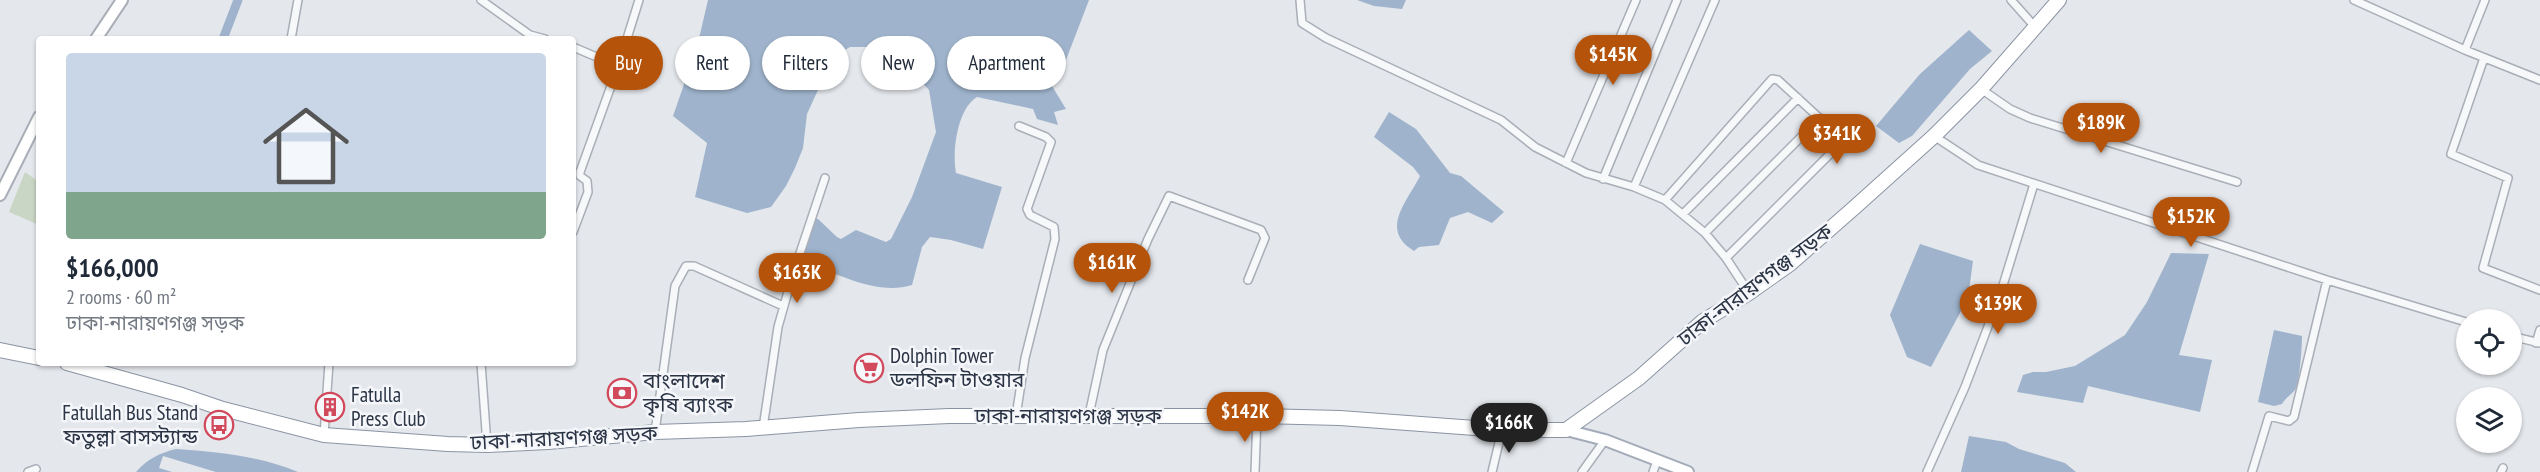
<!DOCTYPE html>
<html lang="en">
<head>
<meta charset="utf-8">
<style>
  :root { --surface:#fff; --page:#f6f6f7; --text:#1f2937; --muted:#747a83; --line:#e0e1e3; --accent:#b45309 }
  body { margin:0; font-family:"PT Sans Narrow","Noto Sans Bengali",sans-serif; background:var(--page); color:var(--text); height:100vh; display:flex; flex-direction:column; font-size:22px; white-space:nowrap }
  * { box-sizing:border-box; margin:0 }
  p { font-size:20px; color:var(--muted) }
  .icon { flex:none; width:33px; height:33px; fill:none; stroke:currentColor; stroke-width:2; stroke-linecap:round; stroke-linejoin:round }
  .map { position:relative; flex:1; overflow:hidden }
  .side { position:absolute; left:36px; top:36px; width:540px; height:330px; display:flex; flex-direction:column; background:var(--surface); border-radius:6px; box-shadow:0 2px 4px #0004 }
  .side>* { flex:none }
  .top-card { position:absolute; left:594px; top:36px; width:570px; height:54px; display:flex; gap:12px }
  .tools { position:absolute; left:2456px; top:309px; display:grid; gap:12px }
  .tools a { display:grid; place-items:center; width:66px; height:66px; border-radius:50%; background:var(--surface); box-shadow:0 2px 4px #0004; font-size:30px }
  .price { position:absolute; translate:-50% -51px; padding:0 14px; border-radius:21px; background:var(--accent); color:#fff; font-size:20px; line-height:39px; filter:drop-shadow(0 2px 3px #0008) }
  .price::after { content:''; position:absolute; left:50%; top:36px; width:18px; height:14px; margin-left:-9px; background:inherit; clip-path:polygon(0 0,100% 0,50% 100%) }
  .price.selected { background:#222; color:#fff }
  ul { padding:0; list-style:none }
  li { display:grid; align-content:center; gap:12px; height:318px; padding:0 30px }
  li+li { border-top:2px solid var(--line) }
  li span { display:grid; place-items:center; height:186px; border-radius:6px; color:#555 }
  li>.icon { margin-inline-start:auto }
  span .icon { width:108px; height:108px; fill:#fffc; stroke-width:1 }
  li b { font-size:26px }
  .tag { padding:0 21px; border-radius:27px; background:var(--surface); box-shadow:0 2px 4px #0004; font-size:21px; line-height:54px }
  .tag.selected { background:var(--accent); color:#fff }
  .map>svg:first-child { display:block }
  .green { fill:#c9d6c5 }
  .water { fill:#9fb4cc }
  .pier { fill:#e4e7ec }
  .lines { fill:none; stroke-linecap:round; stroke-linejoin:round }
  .canal { stroke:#9fb4cc; stroke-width:9 }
  .street-casing { stroke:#a9aeb7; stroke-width:10 }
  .secondary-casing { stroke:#a9aeb7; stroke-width:14 }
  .primary-casing { stroke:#a3abb8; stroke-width:14 }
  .highway-casing { stroke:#8b94a3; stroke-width:16 }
  .street { stroke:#f7f8fa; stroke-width:7 }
  .secondary { stroke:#fff; stroke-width:10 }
  .primary { stroke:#fff; stroke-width:10 }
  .highway { stroke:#fff; stroke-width:14 }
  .labels { text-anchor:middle; stroke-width:5; stroke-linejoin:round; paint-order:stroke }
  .street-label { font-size:21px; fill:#2b3445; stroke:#f4f6f9 }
  .poi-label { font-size:21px; fill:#2b3445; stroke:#f4f6f9; text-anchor:start }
</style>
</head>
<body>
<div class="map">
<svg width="2540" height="472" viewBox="0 0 2540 472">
  <rect width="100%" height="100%" fill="#e4e7ec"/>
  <path class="green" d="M25 172 39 182V225L9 212Z"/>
  <path class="water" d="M708 0H1089L1066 60 1049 81 1066 109 1054 112 1058 125 1037 119 1033 109 977 97C957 109 952 152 956 173L1002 187 983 249 951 240 930 237 922 247 912 285C878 296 838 274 807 263L801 260 813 219H818L837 237 841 239 856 230 886 242 891 239 912 197 936 132 929 90 900 59 876 47H850L833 57 807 114 803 148 795 168 786 186 771 207 747 213 695 197 707 143 673 116 697 47Z
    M1357 0H1406L1402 9 1374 6Z
    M1969 30 1992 51 1970 69 1912 136 1899 143 1876 126 1920 74Z
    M1389 112 1416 129 1450 173 1461 176 1504 212 1492 223 1468 212 1450 218 1439 245 1419 247 1414 251C1379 230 1407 202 1420 176L1413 167 1374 137Z
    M1920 244 1973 261 1968 298 1931 367 1907 357 1890 315Z
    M2171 253 2209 254 2179 355 2212 360 2200 412 2088 386 2083 403 2017 392 2023 375 2033 372H2046L2075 366 2125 335 2147 302Z
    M2274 330 2302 336C2302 344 2300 384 2295 390 2291 395 2286 397 2282 404L2274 406 2258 402Z
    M1969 436 2006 442 2019 449 2065 463 2076 472H1961Z
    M176 449C218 452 260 456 298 472H136C147 459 160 453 176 449Z"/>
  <path class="pier" d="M163 456 216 472H172L159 468Z"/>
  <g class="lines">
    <path class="canal" d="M223 39 238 0"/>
    <g class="street-casing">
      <path id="street" d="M481 0 530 35
        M1300 0 1302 23 1326 38 1501 120 1535 147 1586 173 1634 187 1665 200 1705 233 1726 258 1749 293
        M2011 0 2035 27
        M2354 0 2465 50 2485 0
        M530 37V35L545 39
        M291 39 298 0
        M573 47 618 66
        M2465 50 2540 80
        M2484 58 2451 154 2508 178 2483 268 2540 290
        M1981 89 2010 109 2030 118 2237 182
        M1934 136 1978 165 2327 280 2466 322
        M1566 163 1636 0
        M1603 179 1677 0
        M1634 187 1715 0
        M1665 200 1772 79 1778 80 1841 138 1838 146 1726 258
        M1683 214 1798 98
        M573 232 588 192 587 181 580 176V172L620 61 639 0
        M1705 233 1820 118
        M2511 336 2540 343
        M2536 343 2540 330
        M481 363 487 445
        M1089 415 1103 350 1148 239 1169 196 1261 230 1265 238 1248 280
        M1016 416 1025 358 1055 239 1054 227 1030 215 1027 209 1051 142 1046 137 1019 126
        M763 428 778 327 793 274 825 178
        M655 432 675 286 686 266H694L783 306
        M324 435 329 363
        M28 472 36 469
        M1255 472 1257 416
        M1492 472 1502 430
        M1582 472 1605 440
        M1653 472 1657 461
        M1927 472 1965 387 2000 295 2034 184
        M2252 472 2269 416 2289 421 2294 417 2327 280
        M2501 472 2503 468"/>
    </g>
    <g class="secondary-casing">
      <path id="secondary" d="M96 39 122 0
        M0 195 39 117"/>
    </g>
    <g class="primary-casing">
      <path id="primary" d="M1566 430 1605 440 1688 472"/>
    </g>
    <g class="highway-casing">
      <path id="highway" d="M0 350 39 358
        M67 363 182 395 223 409 324 435 448 444 487 445 548 442 655 432 746 429 859 420 949 416H1257L1340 418 1502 430H1566L1639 378 1703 321 1749 293 1790 264 1855 207 1934 136 1981 89 2059 0"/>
    </g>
    <use href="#street" class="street"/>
    <use href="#secondary" class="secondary"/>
    <use href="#primary" class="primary"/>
    <use href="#highway" class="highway"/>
  </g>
  <defs>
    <g id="supermarket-ring" transform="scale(1.5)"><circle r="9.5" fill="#f4f6f9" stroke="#d1495b" stroke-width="1.5"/><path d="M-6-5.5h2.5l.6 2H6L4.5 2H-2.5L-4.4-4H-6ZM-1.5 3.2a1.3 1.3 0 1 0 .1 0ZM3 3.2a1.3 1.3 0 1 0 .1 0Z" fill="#d1495b"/></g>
    <g id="bank-ring" transform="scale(1.5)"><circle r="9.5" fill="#f4f6f9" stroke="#d1495b" stroke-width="1.5"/><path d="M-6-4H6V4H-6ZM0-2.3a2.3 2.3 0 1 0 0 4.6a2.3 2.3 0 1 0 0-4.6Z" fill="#d1495b"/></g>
    <g id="building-ring" transform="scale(1.5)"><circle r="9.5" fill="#f4f6f9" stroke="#d1495b" stroke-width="1.5"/><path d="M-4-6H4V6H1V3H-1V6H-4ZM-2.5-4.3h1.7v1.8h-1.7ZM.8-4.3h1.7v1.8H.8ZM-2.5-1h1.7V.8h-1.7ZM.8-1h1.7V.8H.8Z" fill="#d1495b"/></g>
    <g id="bus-ring" transform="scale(1.5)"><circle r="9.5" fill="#f4f6f9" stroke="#d1495b" stroke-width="1.5"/><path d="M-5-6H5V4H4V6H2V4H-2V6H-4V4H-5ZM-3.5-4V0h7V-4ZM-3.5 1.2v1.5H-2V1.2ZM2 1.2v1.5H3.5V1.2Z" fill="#d1495b"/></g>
  </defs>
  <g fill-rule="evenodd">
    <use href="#supermarket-ring" x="869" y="368"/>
    <use href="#bank-ring" x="622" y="393"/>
    <use href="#building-ring" x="330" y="407"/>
    <use href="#bus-ring" x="219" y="425"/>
  </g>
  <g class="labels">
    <g class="street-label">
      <text transform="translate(1755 285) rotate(-37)" y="7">ঢাকা-নারায়ণগঞ্জ সড়ক</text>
      <text x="1068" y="423">ঢাকা-নারায়ণগঞ্জ সড়ক</text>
      <text transform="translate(564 438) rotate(-3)" y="7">ঢাকা-নারায়ণগঞ্জ সড়ক</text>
    </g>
    <g class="poi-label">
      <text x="890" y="363">Dolphin Tower<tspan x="890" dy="24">ডলফিন টাওয়ার</tspan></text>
      <text x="643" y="388">বাংলাদেশ<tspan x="643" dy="24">কৃষি ব্যাংক</tspan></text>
      <text x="351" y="402">Fatulla<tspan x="351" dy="24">Press Club</tspan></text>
      <text x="198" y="420" text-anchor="end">Fatullah Bus Stand<tspan x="198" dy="24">ফতুল্লা বাসস্ট্যান্ড</tspan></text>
    </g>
  </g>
</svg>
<div class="tools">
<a><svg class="icon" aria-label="locate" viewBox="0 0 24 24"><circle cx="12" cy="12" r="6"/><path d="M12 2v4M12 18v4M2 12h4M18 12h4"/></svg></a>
<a><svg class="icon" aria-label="layers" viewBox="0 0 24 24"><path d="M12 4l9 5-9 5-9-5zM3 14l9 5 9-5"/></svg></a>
</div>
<b class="price" style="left:1613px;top:86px">$145K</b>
<b class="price" style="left:2101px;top:154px">$189K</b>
<b class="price" style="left:1837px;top:165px">$341K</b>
<b class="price" style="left:2191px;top:248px">$152K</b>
<b class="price" style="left:1112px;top:294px">$161K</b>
<b class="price" style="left:797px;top:304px">$163K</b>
<b class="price" style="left:1998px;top:335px">$139K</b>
<b class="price" style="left:1245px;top:443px">$142K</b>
<b class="price selected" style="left:1509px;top:454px">$166K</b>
<div class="top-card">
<a class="tag selected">Buy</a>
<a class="tag">Rent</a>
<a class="tag">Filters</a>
<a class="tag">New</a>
<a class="tag">Apartment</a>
</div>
<section class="side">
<ul>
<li><span style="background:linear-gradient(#c9d6e8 75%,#7fa58c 0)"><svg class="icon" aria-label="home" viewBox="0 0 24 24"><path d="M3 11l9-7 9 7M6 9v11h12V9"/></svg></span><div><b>$166,000</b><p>2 rooms · 60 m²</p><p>ঢাকা-নারায়ণগঞ্জ সড়ক</p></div></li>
</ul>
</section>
</div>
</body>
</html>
